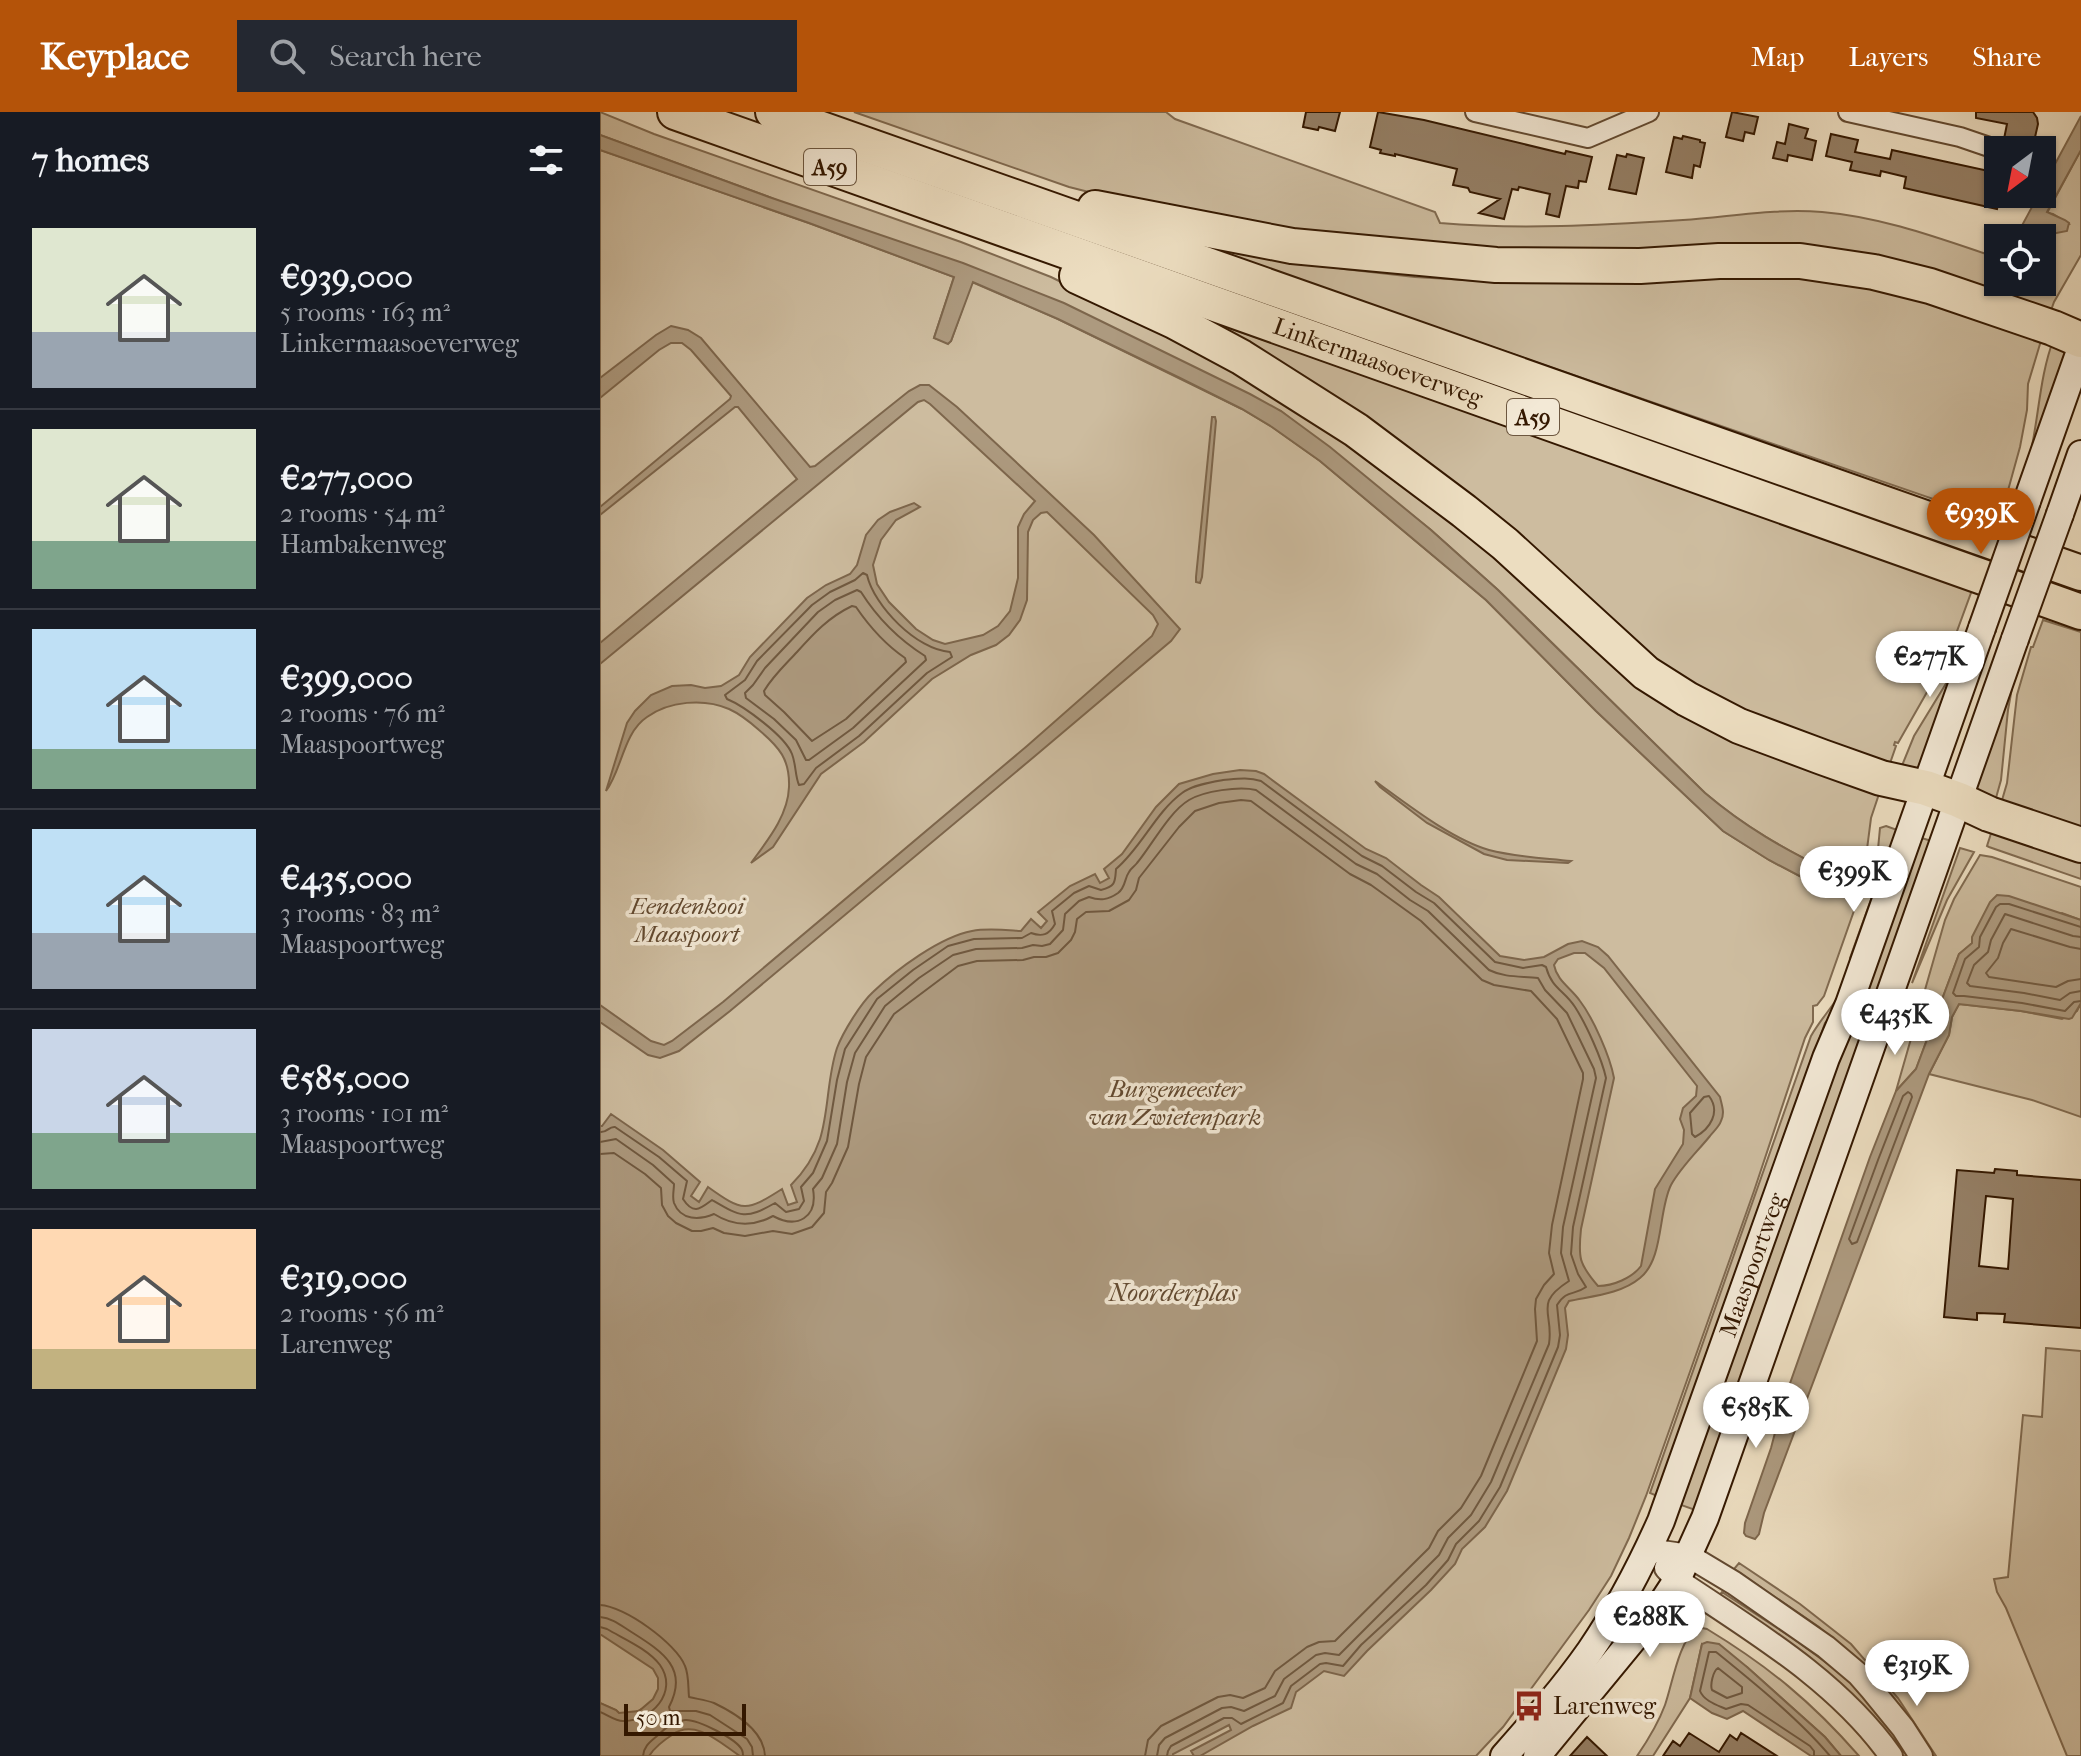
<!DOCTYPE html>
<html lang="en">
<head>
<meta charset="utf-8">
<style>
  :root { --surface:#171b24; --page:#242831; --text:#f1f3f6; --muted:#9ea1a6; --line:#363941; --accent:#b45309 }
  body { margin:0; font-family:"IM FELL French Canon",serif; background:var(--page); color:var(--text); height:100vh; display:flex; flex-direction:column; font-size:30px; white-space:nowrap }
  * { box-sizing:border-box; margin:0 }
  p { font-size:26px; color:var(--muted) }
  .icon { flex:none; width:44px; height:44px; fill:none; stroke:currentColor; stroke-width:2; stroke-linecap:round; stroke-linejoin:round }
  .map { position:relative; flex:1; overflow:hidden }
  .details { display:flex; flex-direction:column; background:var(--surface); width:600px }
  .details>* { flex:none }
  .needle { width:52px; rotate:212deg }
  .tools { position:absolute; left:1384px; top:24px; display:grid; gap:16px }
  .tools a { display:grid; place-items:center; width:72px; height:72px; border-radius:0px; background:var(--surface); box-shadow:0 2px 6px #0004; font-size:40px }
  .scale { position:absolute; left:24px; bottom:20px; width:122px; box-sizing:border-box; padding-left:8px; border:4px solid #341800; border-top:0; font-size:22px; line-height:28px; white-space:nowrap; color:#341800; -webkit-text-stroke:6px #f3e9d6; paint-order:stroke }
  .price { position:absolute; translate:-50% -68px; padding:0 18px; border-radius:28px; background:#fff; color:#222; font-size:26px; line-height:52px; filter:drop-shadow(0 2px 4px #0008) }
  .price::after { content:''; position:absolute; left:50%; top:48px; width:24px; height:18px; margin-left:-12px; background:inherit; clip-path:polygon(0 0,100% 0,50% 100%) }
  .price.selected { background:var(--accent); color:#fff }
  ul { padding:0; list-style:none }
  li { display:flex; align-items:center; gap:24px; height:200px; padding:0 32px }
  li+li { border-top:2px solid var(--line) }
  li span { display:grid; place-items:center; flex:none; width:224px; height:160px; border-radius:0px; color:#555 }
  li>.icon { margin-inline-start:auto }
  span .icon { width:96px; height:96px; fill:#fffc; stroke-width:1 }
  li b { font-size:34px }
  h2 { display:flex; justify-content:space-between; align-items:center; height:96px; padding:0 32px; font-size:34px }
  header { display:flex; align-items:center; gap:48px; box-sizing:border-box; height:112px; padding:0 40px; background:var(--accent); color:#fff }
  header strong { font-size:38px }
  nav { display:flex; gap:44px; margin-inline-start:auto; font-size:28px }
  .search { width:560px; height:72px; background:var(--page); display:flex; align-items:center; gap:20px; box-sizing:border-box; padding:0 28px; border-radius:0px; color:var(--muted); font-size:30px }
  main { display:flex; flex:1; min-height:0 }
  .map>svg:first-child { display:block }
  .green { fill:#cdbc9f; stroke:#806a50; stroke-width:2 }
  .water { fill:#ad9a7f; stroke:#7d664c; stroke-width:2; fill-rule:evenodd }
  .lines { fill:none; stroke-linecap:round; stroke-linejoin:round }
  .shore { stroke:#705940; stroke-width:2 }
  .building { fill:#947e64; stroke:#341800; stroke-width:2; fill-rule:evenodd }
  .minor-casing { stroke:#624930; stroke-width:22 }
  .tertiary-casing { stroke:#624930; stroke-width:26 }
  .secondary-casing { stroke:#341800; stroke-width:30 }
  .motorway-casing { stroke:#341800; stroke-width:38 }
  .minor { stroke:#f3e9d6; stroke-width:18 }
  .tertiary { stroke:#f3e9d6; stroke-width:22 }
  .secondary { stroke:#f3e9d6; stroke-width:26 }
  .motorway { stroke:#ecddc0; stroke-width:34 }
  .secondary-bridge-casing { stroke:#341800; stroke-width:30; stroke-linecap:butt }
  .secondary-bridge { stroke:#f3e9d6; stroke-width:26 }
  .labels { text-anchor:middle; stroke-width:7; stroke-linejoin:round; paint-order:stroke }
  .shield { fill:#f3e9d6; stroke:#6d5740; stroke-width:2 }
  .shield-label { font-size:22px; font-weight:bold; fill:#341800 }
  .street-label { font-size:24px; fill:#341800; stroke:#f3e9d6 }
  .park-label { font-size:24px; font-style:italic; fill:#624930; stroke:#f3e9d6 }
  .poi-label { font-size:24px; fill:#341800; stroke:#f3e9d6; text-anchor:start }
  .water-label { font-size:26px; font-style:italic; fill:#644c33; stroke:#f3e9d6 }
</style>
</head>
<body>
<header>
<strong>Keyplace</strong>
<div class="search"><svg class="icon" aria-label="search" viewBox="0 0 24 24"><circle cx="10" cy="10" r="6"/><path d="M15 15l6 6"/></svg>Search here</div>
<nav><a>Map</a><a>Layers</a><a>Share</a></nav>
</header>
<main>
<section class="details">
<h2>7 homes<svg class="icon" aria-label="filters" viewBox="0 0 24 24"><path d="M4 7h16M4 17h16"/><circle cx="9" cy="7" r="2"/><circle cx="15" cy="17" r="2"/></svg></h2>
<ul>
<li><span style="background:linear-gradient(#dfe7d0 65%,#9aa5b1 0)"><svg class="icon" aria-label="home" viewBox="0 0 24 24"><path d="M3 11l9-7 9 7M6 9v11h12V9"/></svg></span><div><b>€939,000</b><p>5 rooms · 163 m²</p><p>Linkermaasoeverweg</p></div></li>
<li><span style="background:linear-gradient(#dfe7d0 70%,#7fa58c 0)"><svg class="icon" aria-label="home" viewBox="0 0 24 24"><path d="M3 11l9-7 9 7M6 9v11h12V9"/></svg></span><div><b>€277,000</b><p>2 rooms · 54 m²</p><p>Hambakenweg</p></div></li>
<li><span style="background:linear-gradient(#bfe0f5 75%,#7fa58c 0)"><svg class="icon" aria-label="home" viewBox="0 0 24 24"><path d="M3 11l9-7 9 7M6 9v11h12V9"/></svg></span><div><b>€399,000</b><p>2 rooms · 76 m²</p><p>Maaspoortweg</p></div></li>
<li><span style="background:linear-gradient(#bfe0f5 65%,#9aa5b1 0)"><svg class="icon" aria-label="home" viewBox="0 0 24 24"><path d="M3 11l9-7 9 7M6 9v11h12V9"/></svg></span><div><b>€435,000</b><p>3 rooms · 83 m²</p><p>Maaspoortweg</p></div></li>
<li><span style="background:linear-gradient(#c9d6e8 65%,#7fa58c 0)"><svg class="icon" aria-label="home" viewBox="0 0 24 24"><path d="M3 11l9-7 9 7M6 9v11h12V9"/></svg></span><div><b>€585,000</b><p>3 rooms · 101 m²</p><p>Maaspoortweg</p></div></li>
<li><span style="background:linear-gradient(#ffd9b3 75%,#c2b280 0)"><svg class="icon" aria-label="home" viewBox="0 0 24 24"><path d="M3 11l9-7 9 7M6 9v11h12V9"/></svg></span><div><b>€319,000</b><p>2 rooms · 56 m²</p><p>Larenweg</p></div></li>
</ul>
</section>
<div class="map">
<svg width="1481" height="1644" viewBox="0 0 1481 1644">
  <rect width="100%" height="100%" fill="#ecddc0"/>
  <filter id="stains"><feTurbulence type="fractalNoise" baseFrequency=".0025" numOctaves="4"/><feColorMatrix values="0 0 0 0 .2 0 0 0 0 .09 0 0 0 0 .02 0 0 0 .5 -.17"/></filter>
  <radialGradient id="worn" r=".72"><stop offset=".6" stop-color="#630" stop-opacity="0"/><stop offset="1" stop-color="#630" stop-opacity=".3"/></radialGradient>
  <path class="green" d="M0 0 54 22 361 130 451 165 603 240 774 341 964 503 1281 676 1271 706 1262 776 1224 884 1217 893 1213 894V910L1205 926 1154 1079 1046 1384 1029 1426 1011 1464 989 1498 903 1615 876 1644H49L52 1639 42 1597 34 1601H19L16 1598 0 1591V38L209 111 354 165 334 226 348 231 351 229 372 170 458 207 642 297 672 315 720 349 886 488 996 599 1123 719 1169 748 1209 769 1231 760C1184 737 1145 715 1105 681L898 478 831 418 681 299 169 85 0 23Z
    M254 0H566L575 7 835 100 840 111C920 118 1002 113 1083 108 1129 105 1176 96 1222 100 1283 105 1341 127 1398 146V170H1442V126H1432L1444 123 1469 112 1453 102 1447 101 1481 38V143L1454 190 1448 207 1297 154 876 146 568 100 469 75Z
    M579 127 744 157 815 165 882 169 1256 163 1443 222 1428 272 1427 298 1420 335 1407 382 1397 409Z
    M539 184 1372 478 1353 530 1339 559 1298 631 1295 630 1294 633 1296 634 1288 657 1132 599 996 507Z
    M1454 226 1472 236 1443 303 1429 348C1439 307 1439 265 1454 226Z
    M1443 508 1481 520V723L1400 695 1407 671 1417 583 1431 535H1433Z
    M1414 565 1408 598 1401 668 1394 693 1373 685Z
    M1347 570 1353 574 1320 664 1299 661 1314 624Z
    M1394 712 1481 745V767L1389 735 1387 734Z
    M1286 714 1300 719 1254 851 1250 846 1274 779 1280 716Z
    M1318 725 1335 730 1098 1399 1081 1393Z
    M1360 736 1374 740 1347 788 1312 871Z
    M1380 743 1392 745 1481 775V808L1462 801 1373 831 1359 842 1316 957 1296 979 1345 808 1354 787Z
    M1240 882 1239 895 1225 911 1166 1078 1064 1387 1050 1381 1211 924C1220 908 1231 897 1240 882Z
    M1481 891V1005L1432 988 1329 962 1349 923 1352 905 1359 892 1421 899 1462 907 1477 899Z
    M1446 1236 1481 1239V1644H1467L1406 1496 1397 1480 1394 1467 1408 1465 1423 1303 1442 1305Z
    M1139 1451 1200 1492 1251 1532 1298 1586 1336 1644H1327L1254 1546 1219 1515 1134 1457Z
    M1122 1480 1194 1527 1251 1569 1315 1644H1302L1290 1627 1117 1486Z
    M1097 1515 1107 1517C1168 1554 1212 1590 1259 1644H1241L1225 1625 1147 1555 1102 1532 1090 1586 1053 1644H1037C1048 1628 1058 1612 1065 1593 1073 1570 1078 1531 1097 1515Z"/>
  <path class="water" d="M1481 4V38L1447 100 1465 108 1469 111 1467 119 1431 126 1419 119 1439 82H1442V76Z
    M0 23 169 85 363 151 464 191 650 282 681 299 730 335 831 418 898 478 1105 681C1145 715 1184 737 1231 760L1234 767 1219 772 1209 769 1169 748 1123 719 996 599 886 488 720 349 672 315 642 297 580 266 458 207 373 170 351 229 348 232 334 226 354 165 209 111 0 38Z
    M71 214 88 218 101 226 210 355 215 354 309 279 320 273H329L357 295 494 423 580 517 571 529 435 644 130 899 79 939 60 946 48 943 0 910V893L51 929 64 933 72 929 123 890 427 634 552 524 558 512 553 503 447 400 441 401 433 408 428 420 427 488 420 508 409 523 396 533 371 543 332 567 264 630 221 662 173 735 151 751C167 729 188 704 189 675 190 647 179 635 159 618 150 610 140 602 129 597 104 586 69 589 47 605 23 621 22 658 6 679L27 611 35 599 51 583 72 574 91 573 105 576 121 574 139 563 150 545 207 486 226 473 250 462 257 453 266 423 278 408 290 400 314 391 320 395 296 408 281 428 273 453 277 472 289 490 316 517 333 528 345 532 383 523 398 514 410 499 418 466V415L424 402 435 389 330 292 324 288 318 290 0 552V531L197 367 138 295H135L0 403V395L130 287 131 284 91 238 82 231H71L59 238 0 286V266L56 223Z
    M612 305H615L616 309 602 465 600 471 596 470V465Z
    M640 658 656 659 664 662 766 737 786 746 821 773 839 785 900 844 924 848 944 845 968 832 982 829 998 835 1008 844 1120 985C1122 994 1125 1001 1121 1009 1119 1015 1113 1020 1110 1024 1097 1040 1081 1055 1071 1073 1058 1099 1064 1147 1040 1166 1021 1182 992 1184 969 1189L965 1196 968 1223 966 1237 907 1379 885 1415 862 1437 855 1452 831 1478 767 1539 744 1564 724 1559 696 1580 691 1596 653 1614 600 1644H594L591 1639 631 1618 629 1613 573 1642V1644H140C120 1631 95 1606 72 1623 64 1628 55 1635 49 1644H0V1591L16 1598 19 1601 39 1599 53 1587 58 1577V1566L53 1557 0 1522V1014H2L11 1002 63 1038 100 1070 91 1084 99 1090 108 1075C143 1100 146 1100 182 1077L188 1093 197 1090 191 1073C204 1060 214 1045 220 1027 229 998 227 966 237 936 243 920 261 891 273 880 297 857 340 825 372 819 387 816 405 818 421 819L431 807 441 816 447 809 438 800 470 774 495 762 500 771 509 766 504 757 522 742 556 695 579 672 613 662ZM974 841H985L1004 856 1097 974 1096 984 1083 996 1080 1007 1084 1018 1083 1032 1055 1077 1041 1154C1032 1166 1013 1174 998 1174 979 1152 978 1146 981 1117L1014 966C1010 944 993 906 980 889 971 876 957 869 954 853L958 847Z
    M775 669C807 692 851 727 889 738 915 745 944 746 971 749L968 751 907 748 884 742 827 711 780 675Z
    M1397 783 1409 784 1481 808V891L1472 906 1469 907 1421 899 1359 892 1352 905 1349 923 1329 962 1164 1401 1159 1422 1155 1427 1146 1424 1144 1421 1145 1411 1171 1336 1182 1294 1270 1045 1296 979 1316 957 1359 842 1372 831V825L1390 790Z
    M1107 1530 1119 1532 1147 1555 1225 1625 1241 1644H1211L1143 1599 1127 1607 1112 1601 1090 1586 1102 1532Z"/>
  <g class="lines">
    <path class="shore" d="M263 461 267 463C274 494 317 538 350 540L352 545 327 561 259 624 216 656 204 672 199 673C195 664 196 652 192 642 185 624 144 594 127 587L125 583 145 568 157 549 212 493 230 480 255 468Z
      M257 478 261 480C278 507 298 527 325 544L326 548 253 616 209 648H206L196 628 174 607 146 586 145 581 153 573 165 556 218 500 235 488Z
      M252 494 256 495C269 514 286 533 305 546L306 550 246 607 212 629 184 600 165 583 164 579C173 564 185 553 197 540 214 521 229 505 252 494Z
      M1481 815 1409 792H1400L1396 795 1380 825 1379 835 1365 847 1353 881 1356 884H1364L1422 891 1465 899 1474 890 1481 889
      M1481 825 1473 824 1405 802 1391 828 1388 840 1374 853 1367 871 1370 874 1424 881 1460 888 1470 881 1481 879
      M1481 837 1470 835 1411 817 1403 831 1398 846 1386 861 1389 865 1456 875 1468 869 1481 867
      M1308 980 1311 982 1312 985 1257 1130 1252 1132 1249 1127 1278 1048 1303 984Z
      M1109 984C1121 1000 1110 1017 1095 1025L1092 1022 1090 1001 1104 985Z
      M0 1020C7 1021 9 1014 15 1015L59 1045 87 1069 83 1087C94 1104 101 1096 112 1088 141 1105 145 1108 175 1091L186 1100 199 1097 204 1089 201 1075 213 1061 227 1029 237 968 245 937 277 887 313 858 348 834 374 827 422 826 431 821C442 825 449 823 455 812L452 799 474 781 489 774 501 778C516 774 515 770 516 757 542 735 555 701 582 681 592 673 611 670 623 668 636 667 648 665 661 669L762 744 782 754 816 780 834 791 895 850 923 856 942 853 946 855C952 877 964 878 975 895 986 912 1002 947 1006 966L973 1115 971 1142 978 1162 986 1175C974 1184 967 1177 957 1193L960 1223 958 1235 900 1375 879 1409 856 1432 848 1448 826 1473 761 1533 743 1554 726 1551 720 1552 691 1574 683 1591 641 1612 632 1606H624L571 1634 568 1639 567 1644
      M0 1030 16 1027 53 1053 74 1072C74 1078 72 1085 74 1091 81 1109 100 1108 114 1102 133 1114 153 1115 173 1104 197 1117 218 1106 213 1077L222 1066 237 1032 247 970 255 941 285 894 319 866 353 843 376 837 422 836 433 833 442 834 450 832 463 818 465 802 479 789 489 785C500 789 508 788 518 781 526 775 524 767 529 760 531 756 535 754 537 751 552 733 569 700 589 688 604 679 639 674 656 678L756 752 777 762 810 788 828 799 889 858C905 866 922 864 938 866L945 878 967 901 994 957 996 966 963 1115 961 1141 969 1169C933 1192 954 1200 949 1232L891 1370 871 1403 848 1426 839 1443 739 1543 725 1541 716 1543 684 1567 675 1584 644 1599 631 1595 622 1596 565 1626 559 1633 557 1644
      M0 1042 14 1041 45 1062 61 1076 62 1093 68 1104 76 1111 92 1119H101L113 1116 124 1121 145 1124 173 1119 192 1122 212 1115 224 1101 226 1080 232 1071 248 1035 259 972 266 945 294 902 358 854 377 849 423 848 434 845H446L458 841 471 828 475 820 477 807 486 800 509 799 529 788 536 778 539 766 579 715 595 699 619 691 641 688 651 689 750 762 771 773 821 809 882 868 894 873 931 879 957 907 983 961V967L952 1113 949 1141 954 1162 944 1173 936 1187 935 1197 937 1229 881 1364 861 1396 838 1419 829 1436 735 1529 719 1530 707 1535 675 1559 665 1576 643 1586 630 1583 618 1585 561 1614 548 1628 545 1644
      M0 1493C24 1494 76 1531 85 1554 89 1563 88 1575 89 1585 97 1587 106 1588 114 1591 135 1601 164 1619 165 1644
      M0 1505C13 1506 23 1515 33 1521 63 1540 89 1557 69 1595L70 1599H96L110 1603 147 1627 152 1635 153 1644
      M0 1515 7 1517C24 1527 48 1537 60 1553 79 1580 51 1610 23 1609 15 1609 8 1603 0 1600
      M1118 1556 1142 1575V1581L1127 1586 1112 1578C1110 1573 1113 1559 1118 1556Z
      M43 1644C44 1634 50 1630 57 1624 65 1616 74 1609 85 1608 97 1607 137 1627 142 1638 143 1640 143 1642 143 1644
      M1214 1644V1639L1210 1634 1148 1593 1141 1592 1126 1597C1117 1593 1104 1589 1100 1579L1109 1540H1116C1153 1570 1200 1608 1230 1644"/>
  </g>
  <path class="building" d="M706 0H740L735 19 719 15 718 18 703 15Z
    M778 0 824 8 965 42 966 39 992 45 986 70 979 69 978 76 966 74 959 105 946 102 950 82 919 75 918 78 912 77 904 107 879 101 900 87 870 80 868 76 853 73 857 57 795 42V44L780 41 781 38 770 35Z
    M1132 0 1158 5 1154 22 1145 20 1143 29 1126 25Z
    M1376 0H1433L1437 6 1438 12 1433 34 1404 27 1407 12 1376 6Z
    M1189 12 1208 17 1205 26 1216 29 1212 48 1188 43 1187 49 1173 46 1177 30 1185 32Z
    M1231 22 1258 28 1255 40 1290 47 1292 38 1398 61V82H1400L1397 97 1304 76 1306 65 1281 59 1280 64 1250 58 1252 50 1226 44Z
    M1083 24 1100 28V30L1105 31 1100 55 1094 53 1092 66 1066 60 1074 25 1082 27Z
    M1027 42 1044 46 1036 82 1009 77 1017 43 1026 45Z
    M1395 1057 1417 1059V1063L1481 1068V1216L1404 1210 1405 1202 1377 1201V1208L1344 1205 1357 1058 1394 1061ZM1386 1084 1413 1087 1408 1157 1379 1154Z
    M1089 1621 1119 1640 1130 1623 1137 1628 1141 1621 1177 1644H1063L1073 1629 1080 1634Z
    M987 1625 1007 1644H970Z"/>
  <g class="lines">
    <g class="minor-casing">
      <path id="minor" d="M875 0 988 26 1049 0
        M1248 0 1360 25 1398 38"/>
    </g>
    <g class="tertiary-casing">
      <path id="tertiary" d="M1048 1438 1089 1444 1134 1471 1226 1535 1258 1562 1272 1578 1303 1616 1321 1644
        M1066 1456 1077 1468C1153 1519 1237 1568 1291 1644"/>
    </g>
    <g class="secondary-casing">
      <g id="secondary">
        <path d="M1427 389 1481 236"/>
        <path d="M1460 402 1481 342"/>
        <path id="s1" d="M904 1644C934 1610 964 1576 990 1539 1018 1498 1041 1454 1061 1409L1226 946 1249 892 1382 516"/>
        <path d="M937 1644 1058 1497 1077 1468 1105 1406 1415 527"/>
      </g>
    </g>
    <g class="motorway-casing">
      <g id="motorway">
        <path id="s2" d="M75 0 1481 500"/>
        <path d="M173 0 1481 461"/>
        <path d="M495 96 692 134 896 153 1040 154 1119 149H1200L1274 160 1330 174 1453 216 1481 228"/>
        <path d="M477 164 574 209 641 245 756 318 864 399 905 432 1046 561 1087 587 1139 614 1222 645 1281 666 1326 676 1359 688 1389 702 1481 733"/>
      </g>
    </g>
    <use href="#minor" class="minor"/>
    <use href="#tertiary" class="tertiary"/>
    <use href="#secondary" class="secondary"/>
    <use href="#motorway" class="motorway"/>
    <g class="secondary-bridge-casing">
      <path id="secondary-bridge" d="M1382 516 1427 389
        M1415 527 1460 402"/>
    </g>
    <use href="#secondary-bridge" class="secondary-bridge"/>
  </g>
  <defs>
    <g id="bus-bare" transform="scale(2.4)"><path d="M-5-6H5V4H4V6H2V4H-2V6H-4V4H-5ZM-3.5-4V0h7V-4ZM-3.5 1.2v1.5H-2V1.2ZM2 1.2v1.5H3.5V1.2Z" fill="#8f2418" stroke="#f3e9d6" stroke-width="2.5" paint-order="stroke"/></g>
  </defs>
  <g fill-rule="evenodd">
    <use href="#bus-bare" x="929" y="1594"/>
  </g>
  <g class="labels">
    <g class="shield">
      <rect x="204" y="37" width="52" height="36" rx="6"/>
      <rect x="907" y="287" width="52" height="36" rx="6"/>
    </g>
    <g class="shield-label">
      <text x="230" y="63">A59</text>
      <text x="933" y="313">A59</text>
    </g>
    <g class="street-label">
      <text dy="8" stroke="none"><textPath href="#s2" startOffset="746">Linkermaasoeverweg</textPath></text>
      <text dy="8" stroke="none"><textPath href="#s1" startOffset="556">Maaspoortweg</textPath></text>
    </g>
    <g class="park-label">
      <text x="87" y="802">Eendenkooi<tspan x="87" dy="28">Maaspoort</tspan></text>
      <text x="575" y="985">Burgemeester<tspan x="575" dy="28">van Zwietenpark</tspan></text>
    </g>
    <g class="poi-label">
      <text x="953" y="1602">Larenweg</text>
    </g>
    <g class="water-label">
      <text x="573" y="1189">Noorderplas</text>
    </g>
  </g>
  <rect width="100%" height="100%" filter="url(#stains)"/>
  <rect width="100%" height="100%" fill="url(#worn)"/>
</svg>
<div class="tools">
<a><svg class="needle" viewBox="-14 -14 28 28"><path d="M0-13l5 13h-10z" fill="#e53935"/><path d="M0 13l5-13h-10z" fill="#9ea1a6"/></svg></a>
<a><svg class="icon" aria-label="locate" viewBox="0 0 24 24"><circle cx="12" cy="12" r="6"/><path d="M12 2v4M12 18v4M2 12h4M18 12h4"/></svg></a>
</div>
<div class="scale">50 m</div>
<b class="price selected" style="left:1381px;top:444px">€939K</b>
<b class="price" style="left:1330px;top:587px">€277K</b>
<b class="price" style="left:1254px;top:802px">€399K</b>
<b class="price" style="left:1295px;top:945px">€435K</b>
<b class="price" style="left:1156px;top:1338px">€585K</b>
<b class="price" style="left:1050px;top:1547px">€288K</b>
<b class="price" style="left:1317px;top:1596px">€319K</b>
</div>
</main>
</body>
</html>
